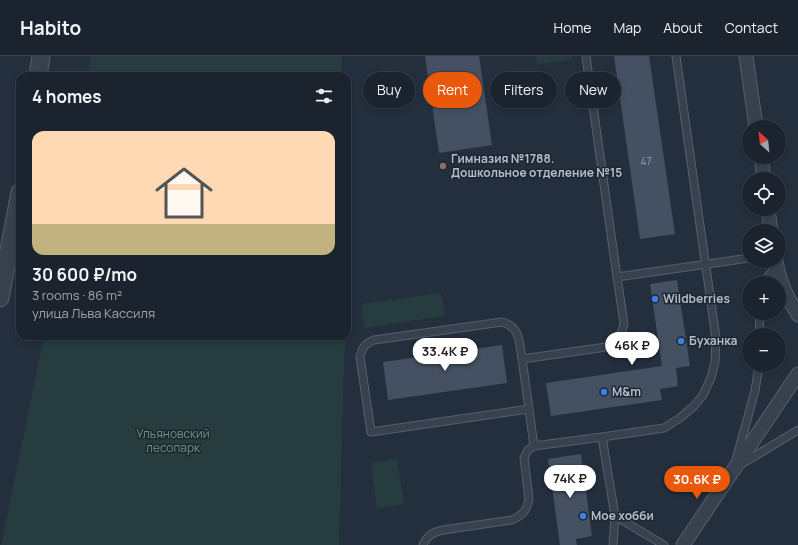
<!DOCTYPE html>
<html lang="en">
<head>
<meta charset="utf-8">
<style>
  :root { --surface:#1b232e; --page:#282f3a; --text:#f1f3f6; --muted:#a0a4aa; --line:#39404a; --accent:#ea580c }
  body { margin:0; font-family:Manrope,sans-serif; background:var(--page); color:var(--text); height:100vh; display:flex; flex-direction:column; font-size:15px; white-space:nowrap }
  * { box-sizing:border-box; margin:0 }
  p { font-size:13px; color:var(--muted) }
  .icon { flex:none; width:22px; height:22px; fill:none; stroke:currentColor; stroke-width:2; stroke-linecap:round; stroke-linejoin:round }
  .map { position:relative; flex:1; overflow:hidden }
  .details { position:absolute; left:16px; top:16px; width:335px; height:268px; display:flex; flex-direction:column; background:var(--surface); border-radius:12px; box-shadow:0 2px 6px #0003,0 0 0 1px var(--line) }
  .details>* { flex:none }
  .banner { position:absolute; left:363px; top:16px; width:375px; height:36px; display:flex; gap:8px }
  .needle { width:26px; rotate:333deg }
  .tools { position:absolute; left:742px; top:64px; display:grid; gap:8px }
  .tools a { display:grid; place-items:center; width:44px; height:44px; border-radius:50%; background:var(--surface); box-shadow:0 2px 6px #0003,0 0 0 1px var(--line); font-size:20px }
  .price { position:absolute; translate:-50% -34px; padding:0 9px; border-radius:14px; background:#fff; color:#222; font-size:13px; line-height:26px; filter:drop-shadow(0 1px 2px #0008) }
  .price::after { content:''; position:absolute; left:50%; top:24px; width:12px; height:9px; margin-left:-6px; background:inherit; clip-path:polygon(0 0,100% 0,50% 100%) }
  .price.on { background:var(--accent); color:#fff }
  ul { padding:0; list-style:none }
  li { display:grid; align-content:center; gap:8px; height:212px; padding:0 16px }
  li+li { border-top:1px solid var(--line) }
  li span { display:grid; place-items:center; height:124px; border-radius:12px; color:#555 }
  li>.icon { margin-inline-start:auto }
  span .icon { width:72px; height:72px; fill:#fffc; stroke-width:1 }
  li b { font-size:17px }
  h2 { display:flex; justify-content:space-between; align-items:center; height:48px; padding:0 16px; font-size:17px }
  .pill { padding:0 14px; border-radius:18px; background:var(--surface); box-shadow:0 2px 6px #0003,0 0 0 1px var(--line); font-size:14px; line-height:36px }
  .pill.on { background:var(--accent); color:#fff }
  header { display:flex; align-items:center; gap:24px; box-sizing:border-box; height:56px; padding:0 20px; background:var(--surface); border-bottom:1px solid var(--line) }
  header strong { font-size:19px }
  nav { display:flex; gap:22px; margin-inline-start:auto; font-size:14px }
  .map>svg:first-child { display:block }
  .green { fill:#263c3f }
  .building { fill:#455162 }
  .lines { fill:none; stroke-linecap:round; stroke-linejoin:round }
  .service-casing { stroke:#565f6c; stroke-width:9 }
  .minor-casing { stroke:#565f6c; stroke-width:15 }
  .tertiary-casing { stroke:#565f6c; stroke-width:19 }
  .service { stroke:#38414e; stroke-width:7 }
  .minor { stroke:#38414e; stroke-width:13 }
  .tertiary { stroke:#38414e; stroke-width:17 }
  .education-dot { fill:#8d6e63; stroke:#1d2633; stroke-width:1.5 }
  .shop-dot { fill:#3f7fe0; stroke:#1d2633; stroke-width:1.5 }
  .labels { text-anchor:middle; stroke-width:3; stroke-linejoin:round; paint-order:stroke }
  .number-label { font-size:10px; fill:#98a1af }
  .poi-label { font-size:12px; font-weight:bold; fill:#b4bcc9; stroke:#1d2633; text-anchor:start }
  .park-label { font-size:12px; fill:#6b9a76; stroke:#1d2633 }
</style>
</head>
<body>
<header>
<strong>Habito</strong>
<nav><a>Home</a><a>Map</a><a>About</a><a>Contact</a></nav>
</header>
<div class="map">
<svg width="798" height="489" viewBox="0 0 798 489">
  <rect width="100%" height="100%" fill="#242f3e"/>
  <path class="green" d="M91 0H342V20H88Z
    M536 0H572V4L537 8Z
    M441 237 445 260 364 272 361 248Z
    M44 280H345L339 489H1Z
    M397 403 404 448 377 452 371 407Z"/>
  <path class="building" d="M425 0H479L492 89 439 97Z
    M614 0H649L675 178 640 183Z
    M677 224 690 310 676 312 678 330 660 333 662 344 551 360 546 327 662 310 650 228Z
    M502 289 507 327 388 344 383 306Z
    M581 398 592 480 576 483 577 489H560L548 403Z"/>
  <g class="lines">
    <g class="service-casing">
      <path id="service" d="M586 0 617 221
        M762 227 777 210
        M759 257 760 279
        M522 303 529 353 371 376 360 301C362 291 366 287 374 284L502 266C521 271 519 287 522 303L606 291C617 286 622 279 624 267L617 221 749 202
        M529 353 534 390
        M736 404 755 335 759 309
        M740 409 798 374
        M615 460 664 489
        M423 489C427 479 434 476 443 474L512 464C523 459 527 454 529 443L524 402 528 394 534 390 602 381
        M613 489 615 460 602 381 664 372 680 362 694 350 703 339 711 322 715 306 716 282 676 0"/>
    </g>
    <g class="minor-casing">
      <path id="minor" d="M746 0 756 71
        M761 101 764 123
        M768 153 771 175
        M776 205C779 225 787 242 798 259
        M683 489 798 318"/>
    </g>
    <g class="tertiary-casing">
      <path id="tertiary" d="M38 20 41 0
        M0 242 20 136"/>
    </g>
    <use href="#service" class="service"/>
    <use href="#minor" class="minor"/>
    <use href="#tertiary" class="tertiary"/>
  </g>
  <circle class="education-dot" cx="443" cy="110" r="4"/>
  <g class="shop-dot">
    <circle cx="655" cy="243" r="4"/>
    <circle cx="681" cy="285" r="4"/>
    <circle cx="604" cy="336" r="4"/>
    <circle cx="583" cy="460" r="4"/>
  </g>
  <g class="labels">
    <g class="number-label">
      <text x="646" y="109">47</text>
    </g>
    <g class="poi-label">
      <text x="451" y="107">Гимназия №1788.<tspan x="451" dy="14">Дошкольное отделение №15</tspan></text>
      <text x="663" y="247">Wildberries</text>
      <text x="689" y="289">Буханка</text>
      <text x="612" y="340">M&amp;m</text>
      <text x="591" y="464">Мое хобби</text>
    </g>
    <g class="park-label">
      <text x="173" y="382">Ульяновский<tspan x="173" dy="14">лесопарк</tspan></text>
    </g>
  </g>
</svg>
<div class="tools">
<a><svg class="needle" viewBox="-14 -14 28 28"><path d="M0-13l5 13h-10z" fill="#e53935"/><path d="M0 13l5-13h-10z" fill="#a0a4aa"/></svg></a>
<a><svg class="icon" aria-label="locate" viewBox="0 0 24 24"><circle cx="12" cy="12" r="6"/><path d="M12 2v4M12 18v4M2 12h4M18 12h4"/></svg></a>
<a><svg class="icon" aria-label="layers" viewBox="0 0 24 24"><path d="M12 4l9 5-9 5-9-5zM3 14l9 5 9-5"/></svg></a>
<a>+</a>
<a>−</a>
</div>
<b class="price" style="left:632px;top:310px">46K ₽</b>
<b class="price" style="left:445px;top:316px">33.4K ₽</b>
<b class="price" style="left:570px;top:443px">74K ₽</b>
<b class="price on" style="left:697px;top:444px">30.6K ₽</b>
<div class="banner">
<a class="pill">Buy</a>
<a class="pill on">Rent</a>
<a class="pill">Filters</a>
<a class="pill">New</a>
</div>
<section class="details">
<h2>4 homes<svg class="icon" aria-label="filters" viewBox="0 0 24 24"><path d="M4 7h16M4 17h16"/><circle cx="9" cy="7" r="2"/><circle cx="15" cy="17" r="2"/></svg></h2>
<ul>
<li><span style="background:linear-gradient(#ffd9b3 75%,#c2b280 0)"><svg class="icon" aria-label="home" viewBox="0 0 24 24"><path d="M3 11l9-7 9 7M6 9v11h12V9"/></svg></span><div><b>30 600 ₽/mo</b><p>3 rooms · 86 m²</p><p>улица Льва Кассиля</p></div></li>
</ul>
</section>
</div>
</body>
</html>
